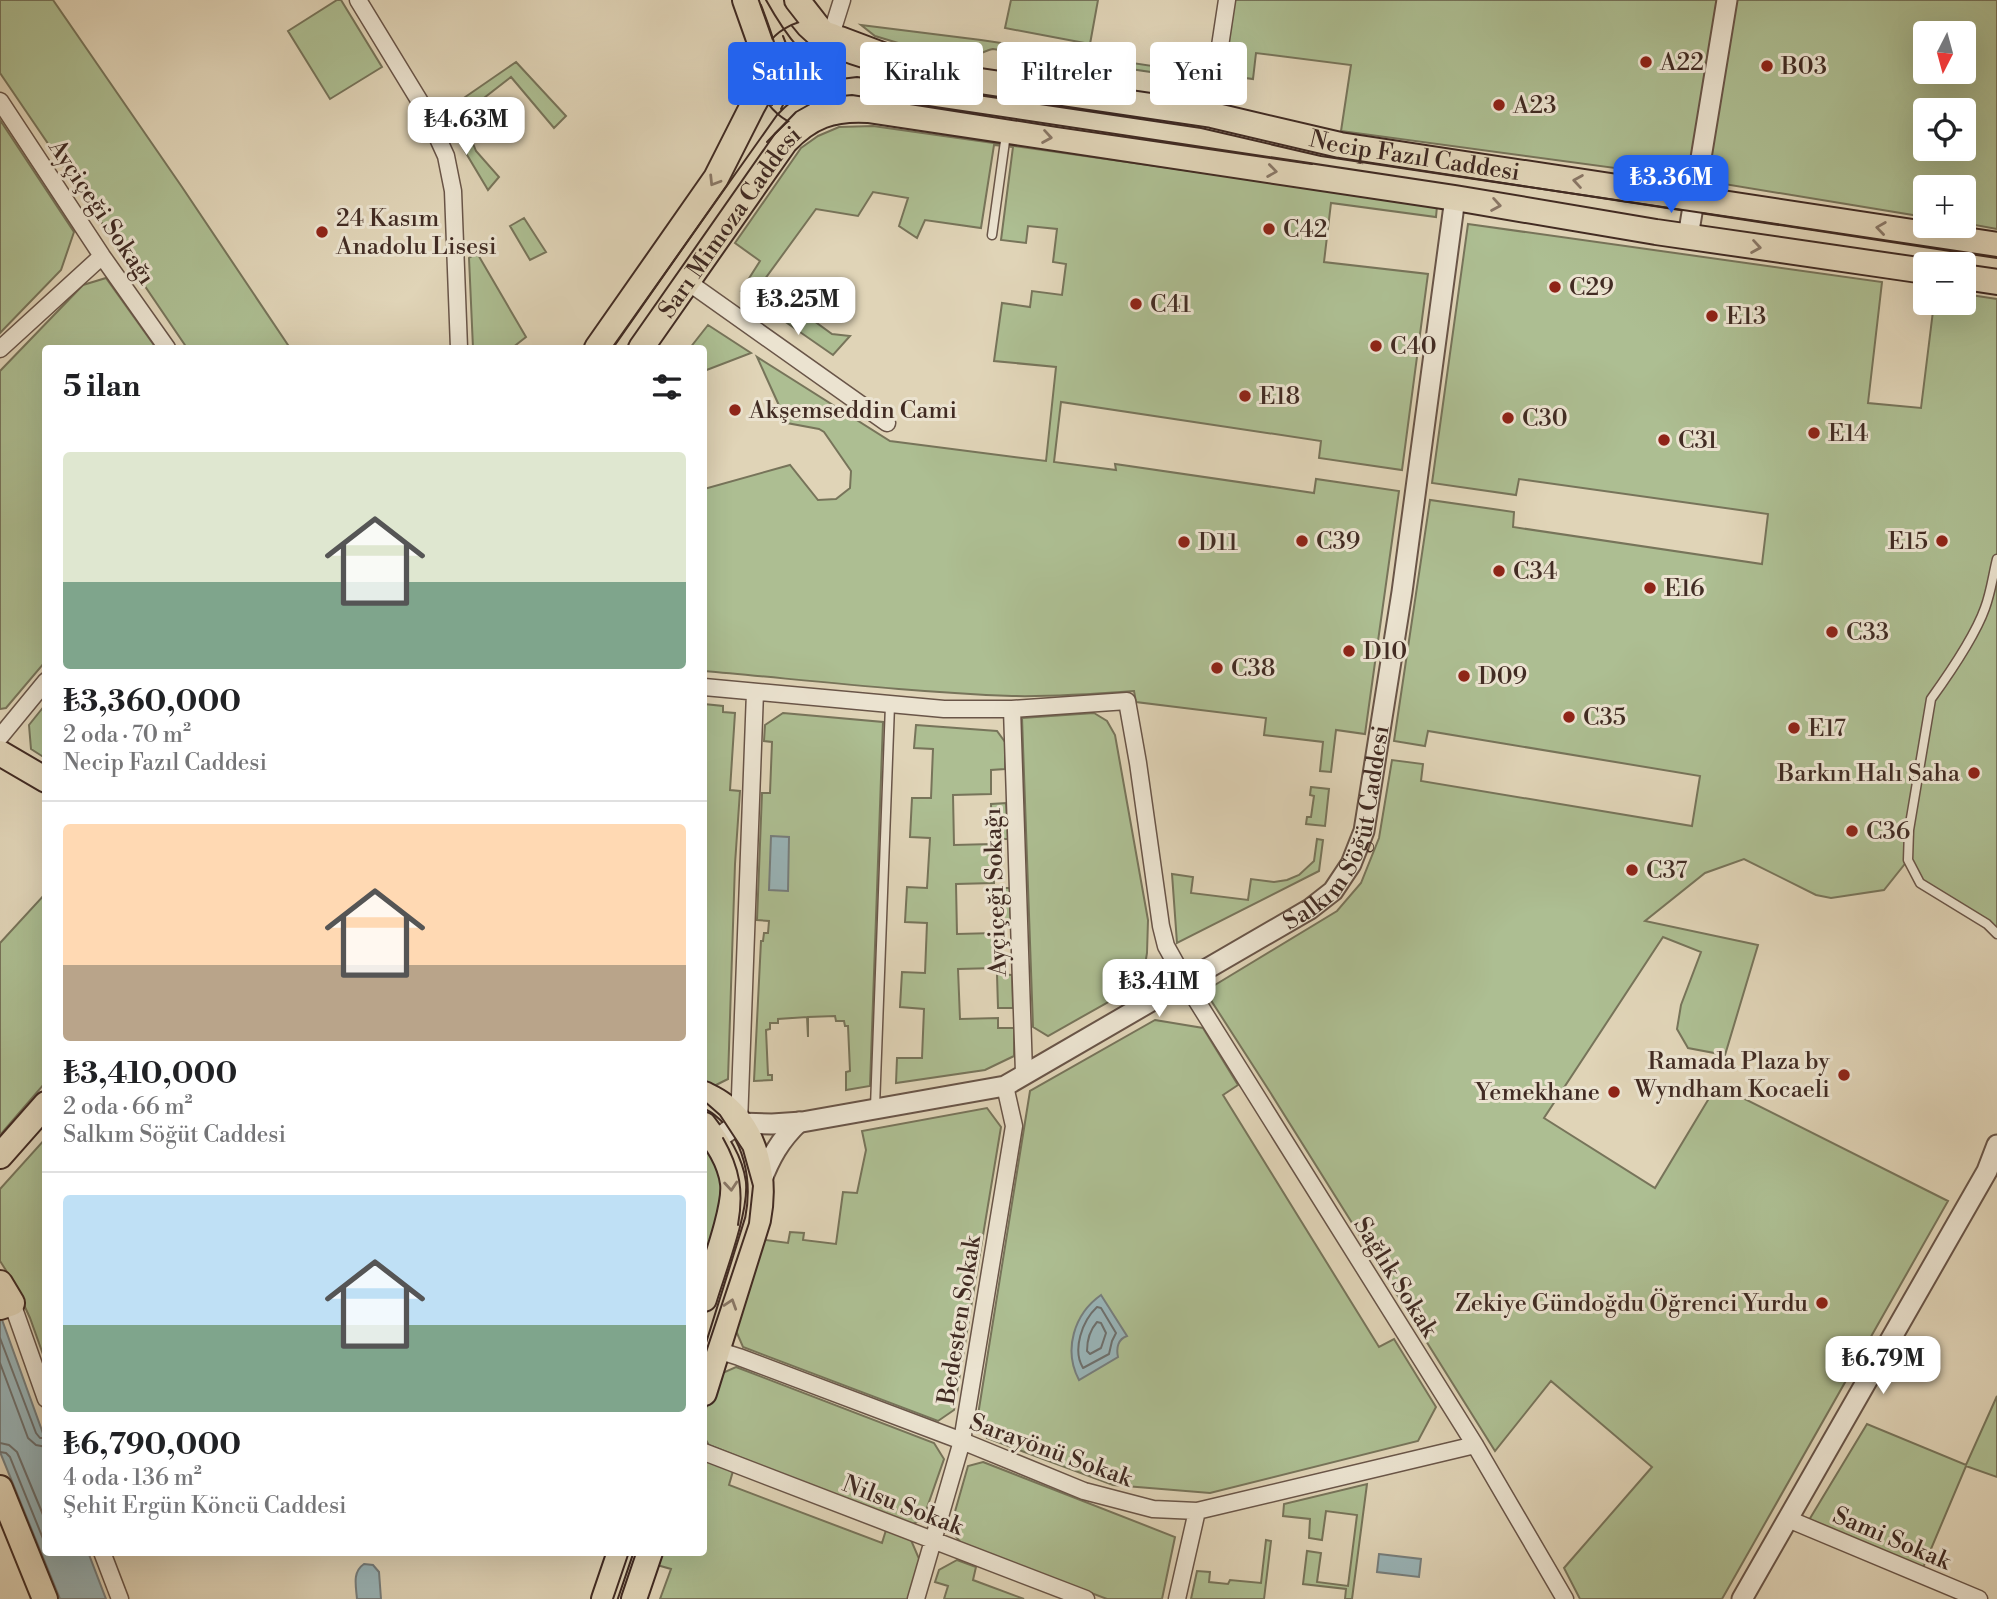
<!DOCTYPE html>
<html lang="tr">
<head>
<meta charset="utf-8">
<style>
  :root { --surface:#fff; --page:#f2f2f2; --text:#202124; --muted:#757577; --line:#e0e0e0; --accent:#2563eb }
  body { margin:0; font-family:"Libre Bodoni",serif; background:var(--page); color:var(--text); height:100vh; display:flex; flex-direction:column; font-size:26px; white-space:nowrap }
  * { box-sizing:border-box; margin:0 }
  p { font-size:23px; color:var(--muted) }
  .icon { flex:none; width:38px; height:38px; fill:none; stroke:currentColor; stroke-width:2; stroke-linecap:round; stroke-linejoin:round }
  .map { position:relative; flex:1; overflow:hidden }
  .panel { position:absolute; left:42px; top:345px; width:665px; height:1211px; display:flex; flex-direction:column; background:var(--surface); border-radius:7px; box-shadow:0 7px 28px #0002 }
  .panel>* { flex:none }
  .top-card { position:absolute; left:728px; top:42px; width:665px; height:63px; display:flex; gap:14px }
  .needle { width:46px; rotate:186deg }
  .fabs { position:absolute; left:1913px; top:21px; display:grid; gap:14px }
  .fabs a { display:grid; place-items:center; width:63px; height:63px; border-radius:7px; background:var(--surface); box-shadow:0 7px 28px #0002; font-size:35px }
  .price { position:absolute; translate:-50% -60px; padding:0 16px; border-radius:14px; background:#fff; color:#222; font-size:23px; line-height:46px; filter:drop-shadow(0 2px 4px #0008) }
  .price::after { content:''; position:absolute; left:50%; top:42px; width:21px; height:16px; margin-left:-10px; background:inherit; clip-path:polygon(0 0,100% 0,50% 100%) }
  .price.current { background:var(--accent); color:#fff }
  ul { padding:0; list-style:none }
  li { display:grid; align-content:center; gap:14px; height:371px; padding:0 21px }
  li+li { border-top:2px solid var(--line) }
  li span { display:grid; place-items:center; height:217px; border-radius:7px; color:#555 }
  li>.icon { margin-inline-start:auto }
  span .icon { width:126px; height:126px; fill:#fffc; stroke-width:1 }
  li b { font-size:30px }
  h2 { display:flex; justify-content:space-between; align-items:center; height:84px; padding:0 21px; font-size:30px }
  .tag { padding:0 24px; border-radius:7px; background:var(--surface); box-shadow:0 7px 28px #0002; font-size:24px; line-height:63px }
  .tag.current { background:var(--accent); color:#fff }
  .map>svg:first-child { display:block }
  .green { fill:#adbe92; stroke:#77745a; stroke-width:2; fill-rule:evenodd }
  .water { fill:#99b5b9; stroke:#767e7d; stroke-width:2 }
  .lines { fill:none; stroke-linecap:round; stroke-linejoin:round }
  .shore { stroke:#6d706e; stroke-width:2 }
  .service-casing { stroke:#695548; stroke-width:11 }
  .minor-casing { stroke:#695548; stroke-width:19 }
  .tertiary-casing { stroke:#695548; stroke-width:23 }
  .primary-casing { stroke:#412b23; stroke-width:28 }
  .service { stroke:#ebe3d0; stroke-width:8 }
  .minor { stroke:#ebe3d0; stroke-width:16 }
  .tertiary { stroke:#ebe3d0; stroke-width:19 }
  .primary { stroke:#e0d4b7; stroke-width:24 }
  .tram { stroke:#412b23; stroke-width:2 }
  .oneway { stroke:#897766 }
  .poi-dot { fill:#8f2418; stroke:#ebe3d0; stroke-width:2.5 }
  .labels { text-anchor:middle; stroke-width:6; stroke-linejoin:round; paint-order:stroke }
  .poi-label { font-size:24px; fill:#412b23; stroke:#ebe3d0; text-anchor:start }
  .street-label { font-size:24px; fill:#412b23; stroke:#ebe3d0 }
</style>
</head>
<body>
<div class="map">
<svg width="1997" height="1599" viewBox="0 0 1997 1599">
  <rect width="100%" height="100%" fill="#e0d4b7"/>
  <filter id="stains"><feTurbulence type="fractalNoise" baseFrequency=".00286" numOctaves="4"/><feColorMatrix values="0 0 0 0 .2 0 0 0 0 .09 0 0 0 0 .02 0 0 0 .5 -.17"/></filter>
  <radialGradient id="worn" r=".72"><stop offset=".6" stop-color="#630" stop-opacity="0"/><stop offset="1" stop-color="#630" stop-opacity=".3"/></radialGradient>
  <path class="green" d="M0 0H53L182 187 290 348H187L0 73Z
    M337 0H341L382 67 330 99 288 31Z
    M1011 0H1098L1090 44 1005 28Z
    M1227 0H1717L1689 178 1341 131 1351 65 1256 53 1253 79 1216 74Z
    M1736 0H1997V229L1964 223V187H1925V217L1706 181ZM1925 33H1964V72H1925ZM1925 110H1964V149H1925Z
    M861 25 981 40 1192 72V78L993 49C981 51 972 60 961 62L875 36Z
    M516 62 566 116 554 128 511 77 457 119 470 136 476 151 499 177 488 190 442 113Z
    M0 120 74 232 61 270 0 333Z
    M873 126 1437 206 1436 217 1331 203 1324 262 1428 274 1402 470 1319 458 1321 441 1061 402 1054 462 1116 470 1115 464 1314 493 1316 479 1399 491 1365 734 1336 730 1331 772 1320 771 1323 742 1264 735 1266 718 1136 702 1134 691C1094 694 1053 697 1012 696 909 692 806 680 704 671V489L790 465 818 500 836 499 850 488 851 471 824 432 819 429 787 423 757 357 890 441 1046 461 1056 367 994 361 1002 303 1030 307 1032 291 1062 295 1066 264 1053 262 1057 229 1028 226 1026 243 1001 240 1013 147 994 145 981 228 925 220 917 238 899 226 908 198 873 192 858 216 816 209 762 283 832 334 850 336 833 355 741 291 760 261 735 243 801 148 818 136 839 127Z
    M524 218 546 252 530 260 510 226Z
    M1468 224 1882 282 1868 403 1921 408 1934 303H1964V294L1997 299V934L1920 883 1908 860 1884 890 1831 898 1816 895 1744 859 1705 873 1645 921 1758 945 1725 1055 1688 1048 1677 1029 1681 1005 1701 952 1663 937 1544 1118 1655 1188 1717 1085 1948 1201 1722 1599H1580L1564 1568 1652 1467 1551 1381 1495 1451 1270 1092 1205 991 1337 911 1361 883 1379 838 1392 760 1423 764 1421 781 1692 826 1700 776 1428 731 1425 746 1394 741 1430 500 1514 512 1513 527 1762 564 1768 514 1519 479 1516 495 1432 483Z
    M477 253 526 337 512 348H473L469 258Z
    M106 278 156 348H46L45 662 6 708 0 709V371L83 285Z
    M708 325 751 353 704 371V348H690Z
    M704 704 723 706V712L735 713 730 790 740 791 735 864 728 1079 708 1089 704 1086Z
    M45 705V758L31 749 29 725Z
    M783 713 883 722 870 1086 846 1090V1072L850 1071 848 1026H845L844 1021H836L835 1016 808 1017V1037L807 1017 778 1019V1023H770V1029L766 1030 768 1075H772V1080L754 1081 761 941H763L764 933H768L769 921 757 920 762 793H770L772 742 764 741 765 725Z
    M1094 713 1107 721 1115 735 1148 920 1147 953 1142 983 1048 1036 1033 1027 1022 718Z
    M916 725 997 731 1005 742V769L991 770V794L953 795 954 845 992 844 994 883 956 884 957 934 995 933 996 968 958 969 960 1019 998 1018V1028H1014V1056L985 1070 896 1083 897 1058H922L924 1009 900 1007 902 972 925 973 927 923 905 922 907 887 927 888 930 838 910 837 912 798H931L933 749 914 748Z
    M1311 787 1329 789 1325 826 1306 824 1307 817H1311L1314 796 1310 795Z
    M1006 803 1008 839H992L991 804Z
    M1317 839 1323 840 1319 871 1177 943 1172 874 1193 877 1191 893 1248 900 1251 879 1274 882 1287 880 1299 875 1314 861Z
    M994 888H1010L1011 926H995Z
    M45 894V1083L0 1135V943Z
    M997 974 1012 975 1013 1008H998Z
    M1155 1020 1203 1028 1238 1085 1223 1095 1379 1347 1394 1339 1436 1407 1418 1441 1210 1493 1113 1485 987 1438 978 1415 1030 1091Z
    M987 1108 1001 1127 954 1410 938 1421 743 1347 733 1324 758 1239 788 1243 790 1232 804 1233 803 1240 836 1244 843 1192 857 1193 866 1150 862 1131Z
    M45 1139V1360L30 1318 14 1283 0 1261V1189Z
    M704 1143C711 1155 720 1168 723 1182 727 1202 710 1247 704 1268Z
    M736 1367 934 1443 944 1459 923 1519 911 1525 709 1445C694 1426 711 1396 718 1375Z
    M1997 1396V1477L1966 1466 1923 1568 1809 1520 1867 1424 1966 1465Z
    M704 1459 733 1471 729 1485 882 1543 886 1530 911 1540 920 1561 908 1599H660L671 1569 657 1565 662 1552H704Z
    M983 1462 1175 1537 1162 1599H1107L962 1544 950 1529 968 1466Z
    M1367 1484 1352 1599H1345L1346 1589 1303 1584 1307 1551 1321 1553 1317 1582 1348 1586 1357 1515 1326 1511 1322 1540 1309 1538 1310 1519 1283 1516 1284 1504Z
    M1266 1540 1271 1541 1264 1599H1191L1197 1571 1210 1572 1209 1582 1228 1584 1230 1580 1261 1583Z
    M957 1560 976 1567 973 1580 1024 1599H944L948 1586 935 1582 939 1570Z"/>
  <path class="water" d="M771 836 789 837 788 891 769 890Z
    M1101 1295 1127 1336C1118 1339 1116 1348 1118 1357L1079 1380C1063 1350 1074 1314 1101 1295Z
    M0 1314 45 1439 46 1552H88L106 1599H60L0 1452Z
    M1379 1554 1421 1559 1419 1577 1377 1572Z
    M364 1564 373 1565 379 1572 381 1599H357C356 1586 352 1572 364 1564Z"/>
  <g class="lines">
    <path class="shore" d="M1097 1307 1101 1308 1116 1333 1112 1341 1109 1354 1083 1368C1072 1350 1082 1321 1097 1307Z
      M1097 1322 1101 1323 1106 1333 1101 1348 1090 1354 1087 1351C1087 1341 1090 1330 1097 1322Z
      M0 1338 36 1433 40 1438H46
      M0 1363 28 1438 36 1445 46 1447
      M0 1443 9 1445 17 1452 46 1522
      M0 1452 6 1453 10 1457 46 1546"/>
    <g class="service-casing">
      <path id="service" d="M992 235 1006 134
        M1997 559C1993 575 1991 592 1985 608 1975 636 1949 674 1931 699L1909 830 1908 860 1920 883 1987 924 1997 934
        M875 1107 890 705"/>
    </g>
    <g class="minor-casing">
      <path id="minor" d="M358 0 425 110 446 156 453 191 459 348
        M831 35 842 0
        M0 101 102 256 167 348
        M1212 115 1213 92 1227 0
        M688 282 887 423
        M0 349 102 256
        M704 687 944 709H1012L1127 701 1138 763 1161 926 1166 946 1195 998 1475 1445 1565 1599
        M1012 709 1024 1073
        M0 737 46 681
        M739 1123 755 692
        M12 1303 46 1399
        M704 1351 717 1350 739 1357 962 1441 1084 1491 1153 1509 1197 1511 1475 1445
        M704 1452 1086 1599
        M1788 1519 1979 1599
        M102 1552 120 1599
        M916 1599 962 1441 1014 1126 1005 1086
        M1177 1599 1197 1511"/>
    </g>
    <g class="tertiary-casing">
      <g id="tertiary">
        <path d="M1688 237 1727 0"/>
        <path id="s1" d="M716 1140 739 1123 772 1124 802 1122 1005 1086 1310 909 1333 891 1351 864 1364 831 1402 592 1455 198"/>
        <path d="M761 1182C770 1158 780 1140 799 1122"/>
        <path d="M1742 1599 1987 1171 1997 1145"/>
      </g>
    </g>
    <g class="primary-casing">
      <g id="primary">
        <path d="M745 0 762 48 772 71"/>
        <path d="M797 0 822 32"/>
        <path id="s2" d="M840 39 901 62 953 77 1212 115 1340 145 1997 245"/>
        <path d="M821 115C795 117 771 99 772 71 773 59 780 46 791 40 828 17 873 53 853 94 848 102 841 107 833 112"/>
        <path d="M1964 277 1997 282"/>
        <path d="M597 348 716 178 752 107 772 71"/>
        <path id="s3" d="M641 348 785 142C810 116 832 108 868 110L1455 198 1656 232 1925 271"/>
        <path d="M0 753 46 780"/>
        <path d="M704 1094C710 1097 717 1100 723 1105 757 1132 766 1179 758 1220L704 1393"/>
        <path d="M704 1125C717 1142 730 1161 733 1183 736 1209 712 1272 704 1299"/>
        <path d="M0 1156 46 1104"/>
        <path d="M0 1283 12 1303 0 1307"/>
        <path d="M0 1488 45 1599"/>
        <path d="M604 1599 620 1552"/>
        <path d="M634 1599 650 1552"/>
      </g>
    </g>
    <use href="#service" class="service"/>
    <use href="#minor" class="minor"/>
    <use href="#tertiary" class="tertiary"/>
    <use href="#primary" class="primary"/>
    <path class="tram" d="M766 0C785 34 807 66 844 81
      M761 5C773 38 789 72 772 105
      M792 26C811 53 846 64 876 72
      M781 109C795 85 794 61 783 36
      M767 142 796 112 821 98 852 95 1057 127 1312 164
      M612 348 777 115C799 91 825 80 857 77L1201 128 1321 156 1997 257
      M704 1101 720 1115 743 1150 753 1186 749 1223 704 1358
      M723 1138C740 1168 744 1192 738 1225
      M613 1599 629 1552"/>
  </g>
  <defs><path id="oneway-chevron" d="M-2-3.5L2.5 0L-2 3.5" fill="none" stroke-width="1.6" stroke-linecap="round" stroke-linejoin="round" transform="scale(1.75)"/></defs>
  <g class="oneway">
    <use href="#oneway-chevron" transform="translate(1047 137) rotate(9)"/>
    <use href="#oneway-chevron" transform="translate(1272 171) rotate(8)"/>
    <use href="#oneway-chevron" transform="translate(714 181) rotate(122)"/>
    <use href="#oneway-chevron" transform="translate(1578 181) rotate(-171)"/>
    <use href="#oneway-chevron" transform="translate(1496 205) rotate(10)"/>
    <use href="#oneway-chevron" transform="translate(1881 228) rotate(-172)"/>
    <use href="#oneway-chevron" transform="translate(1756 247) rotate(9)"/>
    <use href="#oneway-chevron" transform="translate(731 1186) rotate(85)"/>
    <use href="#oneway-chevron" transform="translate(731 1304) rotate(-72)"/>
  </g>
  <g class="poi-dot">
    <circle cx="1646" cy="62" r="7"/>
    <circle cx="1767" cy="66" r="7"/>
    <circle cx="1499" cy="105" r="7"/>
    <circle cx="1269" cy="229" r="7"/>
    <circle cx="322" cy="232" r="7"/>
    <circle cx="1555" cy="287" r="7"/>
    <circle cx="1136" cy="304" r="7"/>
    <circle cx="1712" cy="316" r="7"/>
    <circle cx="1376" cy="346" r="7"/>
    <circle cx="1245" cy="396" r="7"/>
    <circle cx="735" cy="410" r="7"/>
    <circle cx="1508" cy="418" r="7"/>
    <circle cx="1814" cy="433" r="7"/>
    <circle cx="1664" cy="440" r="7"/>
    <circle cx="1302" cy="541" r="7"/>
    <circle cx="1942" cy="541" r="7"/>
    <circle cx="1184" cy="542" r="7"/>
    <circle cx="1499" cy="571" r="7"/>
    <circle cx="1650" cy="588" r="7"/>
    <circle cx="1832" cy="632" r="7"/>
    <circle cx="1349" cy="651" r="7"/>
    <circle cx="1217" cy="668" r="7"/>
    <circle cx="1464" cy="676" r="7"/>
    <circle cx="1569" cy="717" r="7"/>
    <circle cx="1794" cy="728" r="7"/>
    <circle cx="1974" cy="773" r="7"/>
    <circle cx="1852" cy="831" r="7"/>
    <circle cx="1632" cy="870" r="7"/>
    <circle cx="1844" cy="1075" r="7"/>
    <circle cx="1614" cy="1092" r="7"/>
    <circle cx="1822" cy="1303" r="7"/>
  </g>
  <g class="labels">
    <g class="poi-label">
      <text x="1660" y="70">A22</text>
      <text x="1781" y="74">B03</text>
      <text x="1513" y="113">A23</text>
      <text x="336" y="226">24 Kasım<tspan x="336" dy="28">Anadolu Lisesi</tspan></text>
      <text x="1283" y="237">C42</text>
      <text x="1569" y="295">C29</text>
      <text x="1150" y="312">C41</text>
      <text x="1726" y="324">E13</text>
      <text x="1390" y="354">C40</text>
      <text x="1259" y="404">E18</text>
      <text x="749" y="418">Akşemseddin Cami</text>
      <text x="1522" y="426">C30</text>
      <text x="1828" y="441">E14</text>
      <text x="1678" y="448">C31</text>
      <text x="1316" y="549">C39</text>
      <text x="1928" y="549" text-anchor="end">E15</text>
      <text x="1198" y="550">D11</text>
      <text x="1513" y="579">C34</text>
      <text x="1664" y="596">E16</text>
      <text x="1846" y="640">C33</text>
      <text x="1363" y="659">D10</text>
      <text x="1231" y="676">C38</text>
      <text x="1478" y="684">D09</text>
      <text x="1583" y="725">C35</text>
      <text x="1808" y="736">E17</text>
      <text x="1960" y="781" text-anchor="end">Barkın Halı Saha</text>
      <text x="1866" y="839">C36</text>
      <text x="1646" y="878">C37</text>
      <text x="1830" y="1069" text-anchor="end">Ramada Plaza by<tspan x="1830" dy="28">Wyndham Kocaeli</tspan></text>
      <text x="1600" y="1100" text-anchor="end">Yemekhane</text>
      <text x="1808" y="1311" text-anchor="end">Zekiye Gündoğdu Öğrenci Yurdu</text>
    </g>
    <g class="street-label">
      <text dy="8" stroke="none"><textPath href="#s2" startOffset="588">Necip Fazıl Caddesi</textPath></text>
      <text transform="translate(102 212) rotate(56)" y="8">Ayçiçeği Sokağı</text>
      <text dy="8" stroke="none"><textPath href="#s3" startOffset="154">Sarı Mimoza Caddesi</textPath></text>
      <text dy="8" stroke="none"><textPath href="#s1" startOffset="738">Salkım Söğüt Caddesi</textPath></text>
      <text transform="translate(995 892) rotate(-92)" y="8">Ayçiçeği Sokağı</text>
      <text transform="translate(1396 1277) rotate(58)" y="8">Sağlık Sokak</text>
      <text transform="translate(959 1320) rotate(-81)" y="8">Bedesten Sokak</text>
      <text transform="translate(1051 1450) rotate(20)" y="8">Sarayönü Sokak</text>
      <text transform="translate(903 1505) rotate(21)" y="8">Nilsu Sokak</text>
      <text transform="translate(1892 1538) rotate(23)" y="8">Sami Sokak</text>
    </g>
  </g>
  <rect width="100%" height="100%" filter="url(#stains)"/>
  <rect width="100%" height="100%" fill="url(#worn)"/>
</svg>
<div class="fabs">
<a><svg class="needle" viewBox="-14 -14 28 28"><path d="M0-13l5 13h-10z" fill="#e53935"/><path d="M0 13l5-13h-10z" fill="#757577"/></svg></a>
<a><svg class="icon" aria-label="locate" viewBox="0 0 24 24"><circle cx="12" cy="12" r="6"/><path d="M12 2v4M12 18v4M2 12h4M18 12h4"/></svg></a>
<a>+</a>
<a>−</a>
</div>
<b class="price" style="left:466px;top:157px">₺4.63M</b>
<b class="price current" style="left:1671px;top:215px">₺3.36M</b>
<b class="price" style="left:798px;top:337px">₺3.25M</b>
<b class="price" style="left:1159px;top:1019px">₺3.41M</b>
<b class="price" style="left:1883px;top:1396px">₺6.79M</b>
<div class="top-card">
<a class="tag current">Satılık</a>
<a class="tag">Kiralık</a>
<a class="tag">Filtreler</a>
<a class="tag">Yeni</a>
</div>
<section class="panel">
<h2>5 ilan<svg class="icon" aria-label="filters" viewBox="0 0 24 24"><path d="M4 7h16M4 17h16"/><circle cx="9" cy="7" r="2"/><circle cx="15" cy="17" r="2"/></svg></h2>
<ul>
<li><span style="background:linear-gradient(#dfe7d0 60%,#7fa58c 0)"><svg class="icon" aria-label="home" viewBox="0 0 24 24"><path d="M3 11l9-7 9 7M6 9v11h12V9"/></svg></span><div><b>₺3,360,000</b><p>2 oda · 70 m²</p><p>Necip Fazıl Caddesi</p></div></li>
<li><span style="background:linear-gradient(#ffd9b3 65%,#b9a48a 0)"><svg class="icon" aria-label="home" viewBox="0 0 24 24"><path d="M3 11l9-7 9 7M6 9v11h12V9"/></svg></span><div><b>₺3,410,000</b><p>2 oda · 66 m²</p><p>Salkım Söğüt Caddesi</p></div></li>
<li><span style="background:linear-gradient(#bfe0f5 60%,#7fa58c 0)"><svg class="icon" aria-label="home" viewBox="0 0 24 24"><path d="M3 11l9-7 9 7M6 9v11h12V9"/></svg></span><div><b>₺6,790,000</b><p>4 oda · 136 m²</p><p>Şehit Ergün Köncü Caddesi</p></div></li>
</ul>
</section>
</div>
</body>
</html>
